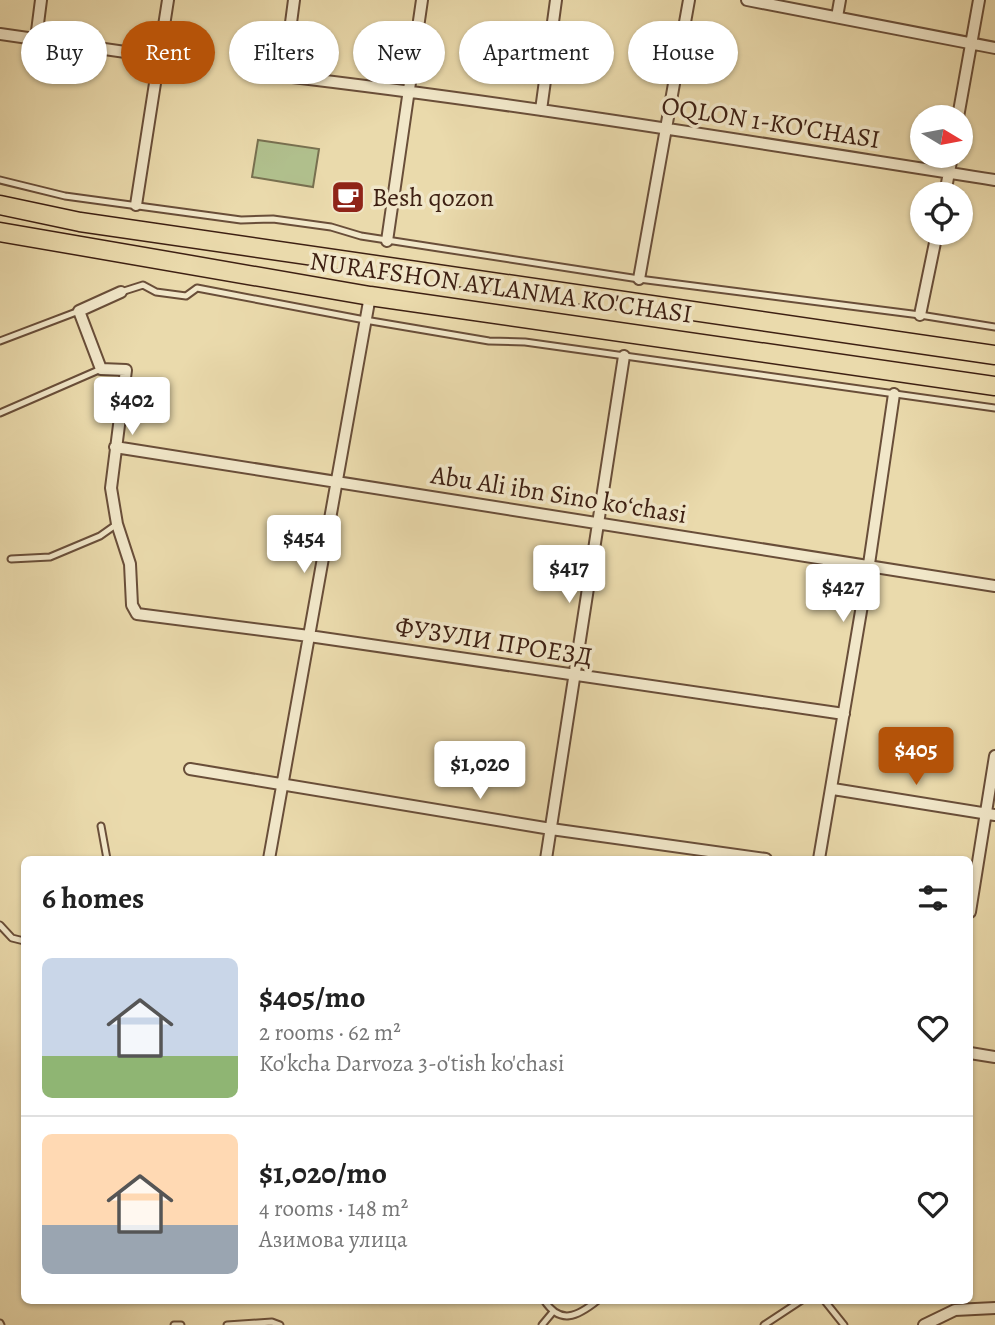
<!DOCTYPE html>
<html lang="en">
<head>
<meta charset="utf-8">
<style>
  :root { --surface:#fff; --page:#f2f2f2; --text:#222; --muted:#767676; --line:#e0e0e0; --accent:#b45309 }
  body { margin:0; font-family:Alegreya,serif; background:var(--page); color:var(--text); height:100vh; display:flex; flex-direction:column; font-size:26px; white-space:nowrap }
  * { box-sizing:border-box; margin:0 }
  p { font-size:23px; color:var(--muted) }
  .icon { flex:none; width:38px; height:38px; fill:none; stroke:currentColor; stroke-width:2; stroke-linecap:round; stroke-linejoin:round }
  .map { position:relative; flex:1; overflow:hidden }
  .details { position:absolute; left:21px; top:856px; width:952px; height:448px; display:flex; flex-direction:column; background:var(--surface); border-radius:10px; box-shadow:0 2px 5px #0004 }
  .details>* { flex:none }
  .banner { position:absolute; left:21px; top:21px; width:954px; height:63px; display:flex; gap:14px }
  .needle { width:46px; rotate:100deg }
  .fabs { position:absolute; left:910px; top:105px; display:grid; gap:14px }
  .fabs a { display:grid; place-items:center; width:63px; height:63px; border-radius:50%; background:var(--surface); box-shadow:0 2px 5px #0004; font-size:35px }
  .price { position:absolute; translate:-50% -60px; padding:0 16px; border-radius:7px; background:#fff; color:#222; font-size:23px; line-height:46px; filter:drop-shadow(0 2px 4px #0008) }
  .price::after { content:''; position:absolute; left:50%; top:42px; width:21px; height:16px; margin-left:-10px; background:inherit; clip-path:polygon(0 0,100% 0,50% 100%) }
  .price.on { background:var(--accent); color:#fff }
  ul { padding:0; list-style:none }
  li { display:flex; align-items:center; gap:21px; height:175px; padding:0 21px }
  li+li { border-top:2px solid var(--line) }
  li span { display:grid; place-items:center; flex:none; width:196px; height:140px; border-radius:10px; color:#555 }
  li>.icon { margin-inline-start:auto }
  span .icon { width:84px; height:84px; fill:#fffc; stroke-width:1 }
  li b { font-size:30px }
  h2 { display:flex; justify-content:space-between; align-items:center; height:84px; padding:0 21px; font-size:30px }
  .chip { padding:0 24px; border-radius:32px; background:var(--surface); box-shadow:0 2px 5px #0004; font-size:24px; line-height:63px }
  .chip.on { background:var(--accent); color:#fff }
  .map>svg:first-child { display:block }
  .green { fill:#b1c18e; stroke:#787050; stroke-width:2 }
  .lines { fill:none; stroke-linecap:round; stroke-linejoin:round }
  .lane-casing { stroke:#694e39; stroke-width:9 }
  .street-casing { stroke:#694e39; stroke-width:14 }
  .primary-casing { stroke:#3e2013; stroke-width:21 }
  .lane { stroke:#f1e7c9; stroke-width:5 }
  .street { stroke:#f1e7c9; stroke-width:10 }
  .primary { stroke:#eadaac; stroke-width:18 }
  .labels { text-anchor:middle; stroke-width:7; stroke-linejoin:round; paint-order:stroke }
  .street-label { font-size:26px; fill:#3e2013; stroke:#f1e7c9 }
  .poi-label { font-size:26px; fill:#3e2013; stroke:#f1e7c9; text-anchor:start }
</style>
</head>
<body>
<div class="map">
<svg width="995" height="1325" viewBox="0 0 995 1325">
  <rect width="100%" height="100%" fill="#eadaac"/>
  <filter id="stains"><feTurbulence type="fractalNoise" baseFrequency=".00286" numOctaves="4"/><feColorMatrix values="0 0 0 0 .2 0 0 0 0 .09 0 0 0 0 .02 0 0 0 .5 -.17"/></filter>
  <radialGradient id="worn" r=".72"><stop offset=".6" stop-color="#630" stop-opacity="0"/><stop offset="1" stop-color="#630" stop-opacity=".3"/></radialGradient>
  <path class="green" d="M258 140 319 149 313 187 252 177Z"/>
  <g class="lines">
    <g class="lane-casing">
      <path id="lane" d="M0 180 65 196 241 220 273 219 331 227 361 236 639 279 920 315 995 327
        M121 292 143 285 156 292 186 296 197 288 365 320 489 341 525 342 995 408
        M0 341 79 311
        M0 413 101 369
        M11 559 50 557 100 536 117 524
        M101 826 107 859
        M0 925 12 938 24 941
        M544 1300C560 1325 577 1317 598 1300
        M824 1300 844 1325
        M0 1323 1 1325
        M174 1325H181
        M227 1325 272 1322 280 1325
        M542 1325 552 1313
        M764 1325 802 1300"/>
    </g>
    <g class="street-casing">
      <path id="street" d="M294 0 284 76C522 104 758 143 995 180
        M747 0 995 48
        M837 17 840 0
        M0 34 160 57
        M36 39 41 0
        M541 110 556 0
        M958 117 979 0
        M945 194 952 156
        M136 205 168 0
        M387 241 422 0
        M639 279 689 0
        M121 292 79 311 101 369 126 370 111 488 117 524 130 564 132 605 137 614 309 636 844 714
        M920 315 937 233
        M115 447 995 586
        M190 769 551 829 766 859
        M833 789 995 815
        M269 859 370 296
        M546 859 624 356
        M819 859 869 564 894 394
        M970 912 995 756
        M970 1053 995 1057
        M924 1325 955 1310 995 1308"/>
    </g>
    <g class="primary-casing">
      <path id="primary" d="M0 205 80 222 995 355
        M0 232 370 296 995 386"/>
    </g>
    <use href="#lane" class="lane"/>
    <use href="#street" class="street"/>
    <use href="#primary" class="primary"/>
  </g>
  <defs>
    <g id="cafe-square" transform="scale(1.75)"><rect x="-9" y="-9" width="18" height="18" rx="4" fill="#8f2418" stroke="#f1e7c9"/><path d="M-5.5-4.5H6V0H3Q3 3.5 0 3.5H-2.5Q-5.5 3.5-5.5 0ZM3-3.2v2h1.7v-2ZM-6 4.5H4V6H-6Z" fill="#fff"/></g>
  </defs>
  <g fill-rule="evenodd">
    <use href="#cafe-square" x="348" y="197"/>
  </g>
  <g class="labels">
    <g class="street-label">
      <text transform="translate(771 122) rotate(9)" y="9">OQLON 1-KO'CHASI</text>
      <text transform="translate(501 287) rotate(8)" y="9">NURAFSHON AYLANMA KO'CHASI</text>
      <text transform="translate(559 494) rotate(9)" y="9">Abu Ali ibn Sino koʻchasi</text>
      <text transform="translate(494 641) rotate(9)" y="9">ФУЗУЛИ ПРОЕЗД</text>
    </g>
    <g class="poi-label">
      <text x="372" y="206">Besh qozon</text>
    </g>
  </g>
  <rect width="100%" height="100%" filter="url(#stains)"/>
  <rect width="100%" height="100%" fill="url(#worn)"/>
</svg>
<div class="fabs">
<a><svg class="needle" viewBox="-14 -14 28 28"><path d="M0-13l5 13h-10z" fill="#e53935"/><path d="M0 13l5-13h-10z" fill="#767676"/></svg></a>
<a><svg class="icon" aria-label="locate" viewBox="0 0 24 24"><circle cx="12" cy="12" r="6"/><path d="M12 2v4M12 18v4M2 12h4M18 12h4"/></svg></a>
</div>
<b class="price" style="left:132px;top:437px">$402</b>
<b class="price" style="left:304px;top:575px">$454</b>
<b class="price" style="left:569px;top:605px">$417</b>
<b class="price" style="left:843px;top:624px">$427</b>
<b class="price on" style="left:916px;top:787px">$405</b>
<b class="price" style="left:480px;top:801px">$1,020</b>
<div class="banner">
<a class="chip">Buy</a>
<a class="chip on">Rent</a>
<a class="chip">Filters</a>
<a class="chip">New</a>
<a class="chip">Apartment</a>
<a class="chip">House</a>
</div>
<section class="details">
<h2>6 homes<svg class="icon" aria-label="filters" viewBox="0 0 24 24"><path d="M4 7h16M4 17h16"/><circle cx="9" cy="7" r="2"/><circle cx="15" cy="17" r="2"/></svg></h2>
<ul>
<li><span style="background:linear-gradient(#c9d6e8 70%,#8fb573 0)"><svg class="icon" aria-label="home" viewBox="0 0 24 24"><path d="M3 11l9-7 9 7M6 9v11h12V9"/></svg></span><div><b>$405/mo</b><p>2 rooms · 62 m²</p><p>Ko'kcha Darvoza 3-o'tish ko'chasi</p></div><svg class="icon" aria-label="heart" viewBox="0 0 24 24"><path d="M12 20l-8-8c-3-5 5-10 8-4 3-6 11-1 8 4z"/></svg></li>
<li><span style="background:linear-gradient(#ffd9b3 65%,#9aa5b1 0)"><svg class="icon" aria-label="home" viewBox="0 0 24 24"><path d="M3 11l9-7 9 7M6 9v11h12V9"/></svg></span><div><b>$1,020/mo</b><p>4 rooms · 148 m²</p><p>Азимова улица</p></div><svg class="icon" aria-label="heart" viewBox="0 0 24 24"><path d="M12 20l-8-8c-3-5 5-10 8-4 3-6 11-1 8 4z"/></svg></li>
</ul>
</section>
</div>
</body>
</html>
